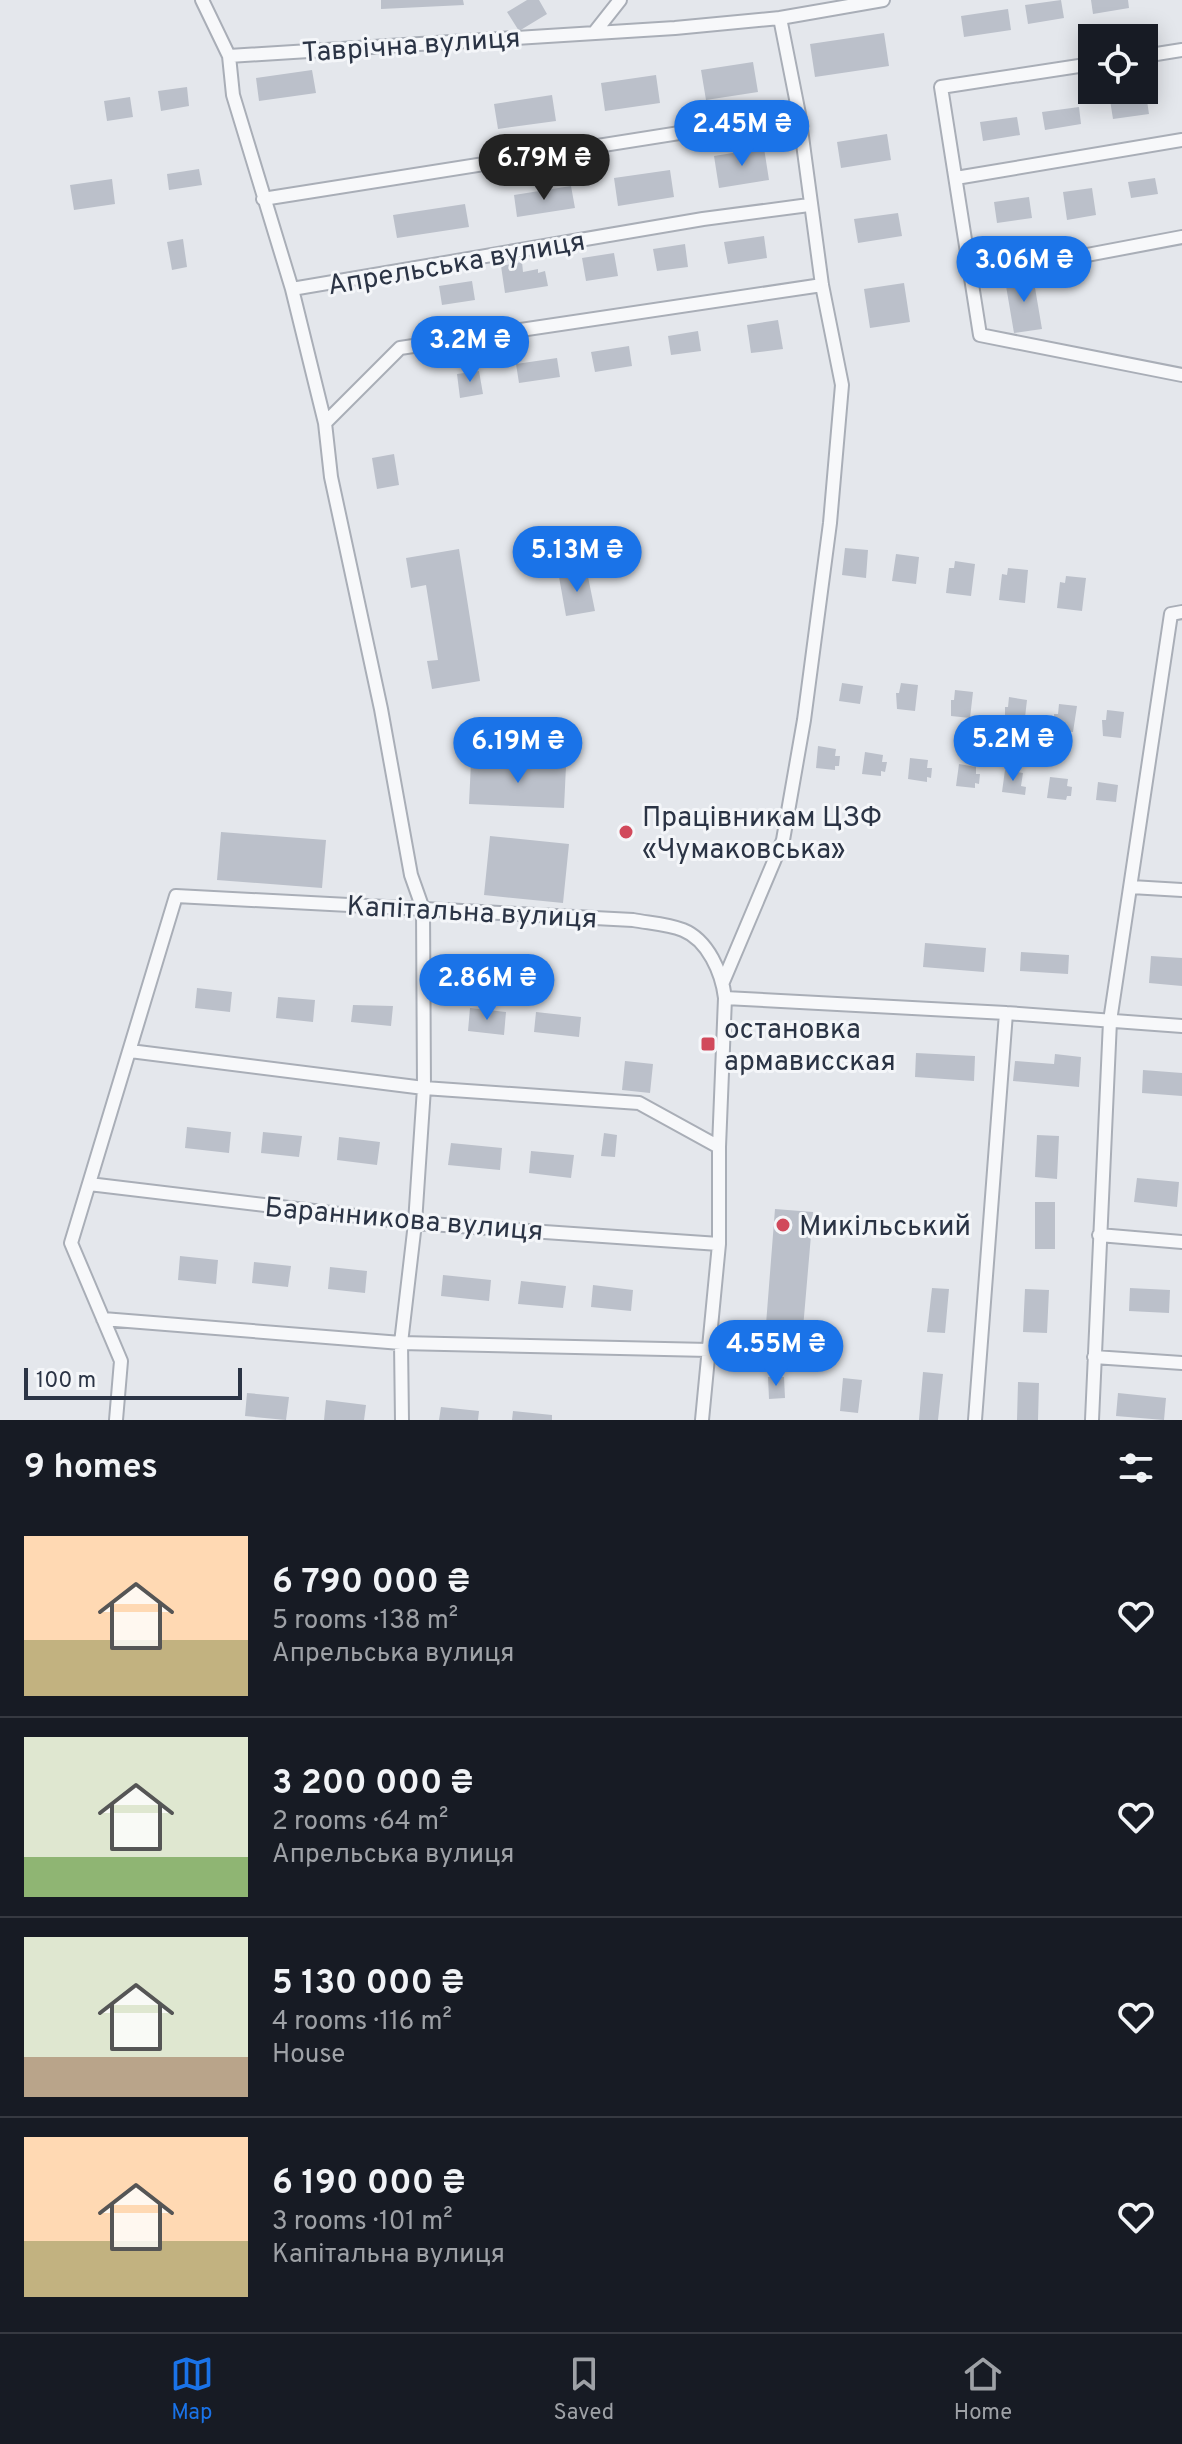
<!DOCTYPE html>
<html lang="en">
<head>
<meta charset="utf-8">
<style>
  :root { --surface:#171b24; --page:#242831; --text:#f1f3f6; --muted:#9ea1a6; --line:#363941; --accent:#1a73e8 }
  body { margin:0; font-family:Overpass,sans-serif; background:var(--page); color:var(--text); height:100vh; display:flex; flex-direction:column; font-size:30px; white-space:nowrap }
  * { box-sizing:border-box; margin:0 }
  p { font-size:26px; color:var(--muted) }
  .icon { flex:none; width:44px; height:44px; fill:none; stroke:currentColor; stroke-width:2; stroke-linecap:round; stroke-linejoin:round }
  .map { position:relative; height:1420px; overflow:hidden }
  .panel { display:flex; flex-direction:column; background:var(--surface); flex:1 }
  .panel>* { flex:none }
  .tools { position:absolute; left:1078px; top:24px; display:grid; gap:16px }
  .tools a { display:grid; place-items:center; width:80px; height:80px; border-radius:0px; background:var(--surface); box-shadow:0 4px 20px #0003; font-size:40px }
  .scale { position:absolute; left:24px; bottom:20px; width:218px; box-sizing:border-box; padding-left:8px; border:4px solid #2b3445; border-top:0; font-size:22px; line-height:28px; white-space:nowrap; color:#2b3445; -webkit-text-stroke:6px #f4f6f9; paint-order:stroke }
  .price { position:absolute; translate:-50% -68px; padding:0 18px; border-radius:28px; background:var(--accent); color:#fff; font-size:26px; line-height:52px; filter:drop-shadow(0 2px 4px #0008) }
  .price::after { content:''; position:absolute; left:50%; top:48px; width:24px; height:18px; margin-left:-12px; background:inherit; clip-path:polygon(0 0,100% 0,50% 100%) }
  .price.selected { background:#222; color:#fff }
  ul { padding:0; list-style:none }
  li { display:flex; align-items:center; gap:24px; height:200px; padding:0 24px }
  li+li { border-top:2px solid var(--line) }
  li span { display:grid; place-items:center; flex:none; width:224px; height:160px; border-radius:0px; color:#555 }
  li>.icon { margin-inline-start:auto }
  span .icon { width:96px; height:96px; fill:#fffc; stroke-width:1 }
  li b { font-size:34px }
  h2 { display:flex; justify-content:space-between; align-items:center; height:96px; padding:0 24px; font-size:34px }
  .tab-bar { display:flex; justify-content:space-around; align-items:center; height:112px; border-top:2px solid var(--line); background:var(--surface); font-size:22px; color:var(--muted) }
  .tab-bar a { display:grid; justify-items:center; gap:4px }
  .tab-bar .selected { color:var(--accent) }
  .map>svg:first-child { display:block }
  .building { fill:#bbc0ca }
  .lines { fill:none; stroke-linecap:round; stroke-linejoin:round }
  .minor-casing { stroke:#a9aeb7; stroke-width:16 }
  .minor { stroke:#f7f8fa; stroke-width:12 }
  .poi-dot { fill:#d1495b; stroke:#f4f6f9; stroke-width:3 }
  .labels { text-anchor:middle; stroke-width:6; stroke-linejoin:round; paint-order:stroke }
  .street-label { font-size:28px; fill:#2b3445; stroke:#f4f6f9 }
  .poi-label { font-size:28px; fill:#2b3445; stroke:#f4f6f9; text-anchor:start }
</style>
</head>
<body>
<div class="map">
<svg width="1182" height="1420" viewBox="0 0 1182 1420">
  <rect width="100%" height="100%" fill="#e4e7ec"/>
  <path class="building" d="M381 0H463L464 5 381 9Z
    M527 0H539L547 14 519 31 507 12Z
    M1061 0 1064 18 1028 24 1025 5Z
    M1091 0H1128L1129 8 1093 14Z
    M1008 9 1011 30 964 37 961 16Z
    M884 33 889 66 815 77 810 44Z
    M753 62 758 92 706 100 701 70Z
    M312 70 316 93 259 101 256 78Z
    M656 75 660 103 605 111 601 83Z
    M187 87 189 106 161 111 158 91Z
    M1146 94 1149 114 1113 119 1110 100Z
    M552 95 556 121 498 129 494 104Z
    M130 97 133 117 107 121 104 101Z
    M1079 107 1081 124 1045 130 1042 112Z
    M1017 117 1020 135 983 141 980 122Z
    M887 134 891 160 841 168 837 142Z
    M764 148 769 180 719 188 714 156Z
    M199 169 202 185 169 190 167 174Z
    M670 170 674 197 618 206 614 178Z
    M1155 178 1158 194 1131 198 1128 182Z
    M112 179 115 204 74 210 70 185Z
    M571 186 575 208 517 217 514 195Z
    M1092 188 1096 215 1067 220 1063 192Z
    M1029 197 1032 218 997 223 994 202Z
    M465 204 469 227 397 238 393 215Z
    M898 213 902 236 858 243 854 219Z
    M764 236 767 258 728 264 724 242Z
    M183 239 187 267 172 270 167 242Z
    M685 244 688 267 657 271 653 249Z
    M614 253 618 276 586 281 582 258Z
    M522 262 523 272 538 269V273L545 271 548 286 505 293 501 266Z
    M1033 276 1042 329 1014 333 1005 280Z
    M472 281 475 300 442 305 439 286Z
    M904 283 910 322 870 328 864 289Z
    M778 320 783 349 751 353 747 325Z
    M698 331 701 351 671 355 668 336Z
    M629 346 632 366 595 372 591 352Z
    M557 358 560 377 519 383 516 364Z
    M479 371 483 394 460 398 457 374Z
    M394 454 399 485 377 489 372 458Z
    M845 548 868 550 866 578 842 575Z
    M459 549 480 681 432 689 427 661 438 660 426 585 411 588 406 558Z
    M896 554 919 557 916 584 892 581Z
    M955 561 975 564 971 596 946 593 949 568H954Z
    M1008 568 1028 570 1025 603 999 600 1002 574 1007 575Z
    M587 572 595 611 566 616 559 577Z
    M1066 576 1086 578 1082 611 1057 608 1060 582 1065 583Z
    M842 683 863 686 860 704 839 701Z
    M901 683 918 685 915 711 897 709 896 693H899Z
    M955 690 973 692 970 718 951 716V700H954Z
    M1009 697 1027 700 1024 726 1005 723V707H1008Z
    M1059 704 1077 706 1073 732 1055 730 1054 714H1058Z
    M1107 710 1124 712 1121 738 1103 736 1102 720H1106Z
    M818 746 836 749 835 756H840L839 766H835V770L816 768Z
    M865 752 883 755 882 762H887L885 772 881 771V776L862 774Z
    M910 758 928 760 927 768H932L931 778 927 777V782L908 779Z
    M471 762 566 766 564 808 469 804Z
    M959 764 976 767V774H980L979 784 975 783V788L956 786Z
    M1005 770 1023 773 1021 786 1026 787 1025 795 1002 792Z
    M1050 777 1068 779 1067 786 1072 787 1071 796H1067L1066 800 1047 798Z
    M1098 782 1118 785 1116 802 1096 800Z
    M221 832 326 840 322 888 217 880Z
    M490 836 569 844 563 903 484 895Z
    M925 943 986 948 984 972 923 967Z
    M1021 952 1069 955 1068 974 1020 971Z
    M1151 956 1182 958V986L1149 983Z
    M197 988 232 992 230 1012 195 1008Z
    M278 997 315 1000 313 1022 276 1018Z
    M353 1005 393 1006 391 1026 351 1022Z
    M470 1008 506 1012 504 1035 468 1031Z
    M536 1012 581 1017 579 1037 534 1032Z
    M916 1053 975 1056 974 1081 915 1077Z
    M1055 1054 1081 1057 1079 1087 1013 1081 1015 1061 1054 1064Z
    M625 1061 653 1064 650 1093 622 1090Z
    M1143 1070 1182 1073V1096L1142 1093Z
    M187 1127 231 1132 229 1153 185 1148Z
    M263 1132 302 1136 299 1157 261 1153Z
    M604 1133 617 1135 615 1157 601 1156Z
    M1037 1135 1059 1136 1057 1179 1035 1177Z
    M339 1137 380 1142 377 1165 337 1160Z
    M451 1143 502 1148 500 1170 448 1165Z
    M531 1151 574 1155 571 1178 529 1173Z
    M1137 1178 1179 1182 1177 1207 1134 1202Z
    M1035 1202H1055V1249H1035Z
    M775 1209 813 1212 802 1340 765 1337Z
    M180 1256 218 1260 216 1284 178 1280Z
    M254 1262 291 1266 288 1287 252 1283Z
    M330 1267 367 1271 365 1293 328 1289Z
    M443 1275 491 1280 489 1301 441 1296Z
    M521 1281 566 1286 563 1308 518 1304Z
    M593 1285 633 1290 631 1311 591 1307Z
    M932 1288 949 1289 945 1333 927 1332Z
    M1130 1288 1170 1290 1169 1313 1129 1311Z
    M1025 1289 1049 1290 1047 1333 1023 1332Z
    M923 1372 943 1374 938 1420H919Z
    M768 1377H784L785 1398 769 1399Z
    M843 1378 862 1380 858 1413 840 1411Z
    M1018 1382 1039 1383 1038 1420H1017Z
    M247 1393 289 1397 286 1420 245 1416Z
    M1118 1393 1166 1398 1164 1420 1116 1416Z
    M326 1400 366 1405 364 1420H324Z
    M441 1407 479 1411 478 1420H439Z
    M513 1411 552 1415V1420H512Z"/>
  <g class="lines">
    <g class="minor-casing">
      <path id="minor" d="M202 0 229 56 233 95 292 289 325 423 331 477 381 709 411 875 423 909 424 1088 415 1223 401 1343 402 1420
        M594 33 620 0
        M229 56 675 28 780 18 883 0
        M1144 56 1182 50
        M1092 64 941 87 980 335 1182 375
        M956 178 1182 140
        M263 199 799 114
        M971 277 1182 237
        M292 289 703 219 809 205
        M325 423 400 348 822 285
        M1131 887 1182 890
        M723 982 783 840 804 720 830 523 842 385 822 285 799 114 780 18
        M725 998 1006 1013 1182 1026
        M130 1051 424 1088 639 1103 719 1147
        M89 1184 415 1223 719 1244
        M1099 1235 1182 1242
        M103 1319 401 1343 709 1350
        M1094 1357 1182 1363
        M116 1420 121 1361 71 1243 176 896 633 920C649 923 668 924 683 930 708 940 722 973 725 998L719 1147V1244L702 1420
        M975 1420 1006 1013
        M1092 1420 1110 1021 1171 614 1182 612"/>
    </g>
    <use href="#minor" class="minor"/>
  </g>
  <g class="poi-dot">
    <circle cx="626" cy="832" r="8"/>
    <rect x="700" y="1036" width="16" height="16" rx="4"/>
    <circle cx="783" cy="1225" r="8"/>
  </g>
  <g class="labels">
    <g class="street-label">
      <text transform="translate(411 44) rotate(-4)" y="10">Таврічна вулиця</text>
      <text transform="translate(456 262) rotate(-10)" y="10">Апрельська вулиця</text>
      <text transform="translate(472 911) rotate(3)" y="10">Капітальна вулиця</text>
      <text transform="translate(404 1218) rotate(5)" y="10">Баранникова вулиця</text>
    </g>
    <g class="poi-label">
      <text x="642" y="826">Працівникам ЦЗФ<tspan x="642" dy="32">«Чумаковська»</tspan></text>
      <text x="724" y="1038">остановка<tspan x="724" dy="32">армависская</tspan></text>
      <text x="799" y="1235">Микільський</text>
    </g>
  </g>
</svg>
<div class="tools">
<a><svg class="icon" aria-label="locate" viewBox="0 0 24 24"><circle cx="12" cy="12" r="6"/><path d="M12 2v4M12 18v4M2 12h4M18 12h4"/></svg></a>
</div>
<div class="scale">100 m</div>
<b class="price" style="left:742px;top:168px">2.45M ₴</b>
<b class="price selected" style="left:544px;top:202px">6.79M ₴</b>
<b class="price" style="left:1024px;top:304px">3.06M ₴</b>
<b class="price" style="left:470px;top:384px">3.2M ₴</b>
<b class="price" style="left:577px;top:594px">5.13M ₴</b>
<b class="price" style="left:1013px;top:783px">5.2M ₴</b>
<b class="price" style="left:518px;top:785px">6.19M ₴</b>
<b class="price" style="left:487px;top:1022px">2.86M ₴</b>
<b class="price" style="left:776px;top:1388px">4.55M ₴</b>
</div>
<section class="panel">
<h2>9 homes<svg class="icon" aria-label="filters" viewBox="0 0 24 24"><path d="M4 7h16M4 17h16"/><circle cx="9" cy="7" r="2"/><circle cx="15" cy="17" r="2"/></svg></h2>
<ul>
<li><span style="background:linear-gradient(#ffd9b3 65%,#c2b280 0)"><svg class="icon" aria-label="home" viewBox="0 0 24 24"><path d="M3 11l9-7 9 7M6 9v11h12V9"/></svg></span><div><b>6 790 000 ₴</b><p>5 rooms · 138 m²</p><p>Апрельська вулиця</p></div><svg class="icon" aria-label="heart" viewBox="0 0 24 24"><path d="M12 20l-8-8c-3-5 5-10 8-4 3-6 11-1 8 4z"/></svg></li>
<li><span style="background:linear-gradient(#dfe7d0 75%,#8fb573 0)"><svg class="icon" aria-label="home" viewBox="0 0 24 24"><path d="M3 11l9-7 9 7M6 9v11h12V9"/></svg></span><div><b>3 200 000 ₴</b><p>2 rooms · 64 m²</p><p>Апрельська вулиця</p></div><svg class="icon" aria-label="heart" viewBox="0 0 24 24"><path d="M12 20l-8-8c-3-5 5-10 8-4 3-6 11-1 8 4z"/></svg></li>
<li><span style="background:linear-gradient(#dfe7d0 75%,#b9a48a 0)"><svg class="icon" aria-label="home" viewBox="0 0 24 24"><path d="M3 11l9-7 9 7M6 9v11h12V9"/></svg></span><div><b>5 130 000 ₴</b><p>4 rooms · 116 m²</p><p>House</p></div><svg class="icon" aria-label="heart" viewBox="0 0 24 24"><path d="M12 20l-8-8c-3-5 5-10 8-4 3-6 11-1 8 4z"/></svg></li>
<li><span style="background:linear-gradient(#ffd9b3 65%,#c2b280 0)"><svg class="icon" aria-label="home" viewBox="0 0 24 24"><path d="M3 11l9-7 9 7M6 9v11h12V9"/></svg></span><div><b>6 190 000 ₴</b><p>3 rooms · 101 m²</p><p>Капітальна вулиця</p></div><svg class="icon" aria-label="heart" viewBox="0 0 24 24"><path d="M12 20l-8-8c-3-5 5-10 8-4 3-6 11-1 8 4z"/></svg></li>
</ul>
</section>
<nav class="tab-bar">
<a class="selected"><svg class="icon" aria-label="map" viewBox="0 0 24 24"><path d="M3 6l6-2 6 2 6-2v14l-6 2-6-2-6 2zM9 4v14M15 6v14"/></svg>Map</a>
<a><svg class="icon" aria-label="saved" viewBox="0 0 24 24"><path d="M7 4h10v16l-5-4-5 4z"/></svg>Saved</a>
<a><svg class="icon" aria-label="home" viewBox="0 0 24 24"><path d="M3 11l9-7 9 7M6 9v11h12V9"/></svg>Home</a>
</nav>
</body>
</html>
